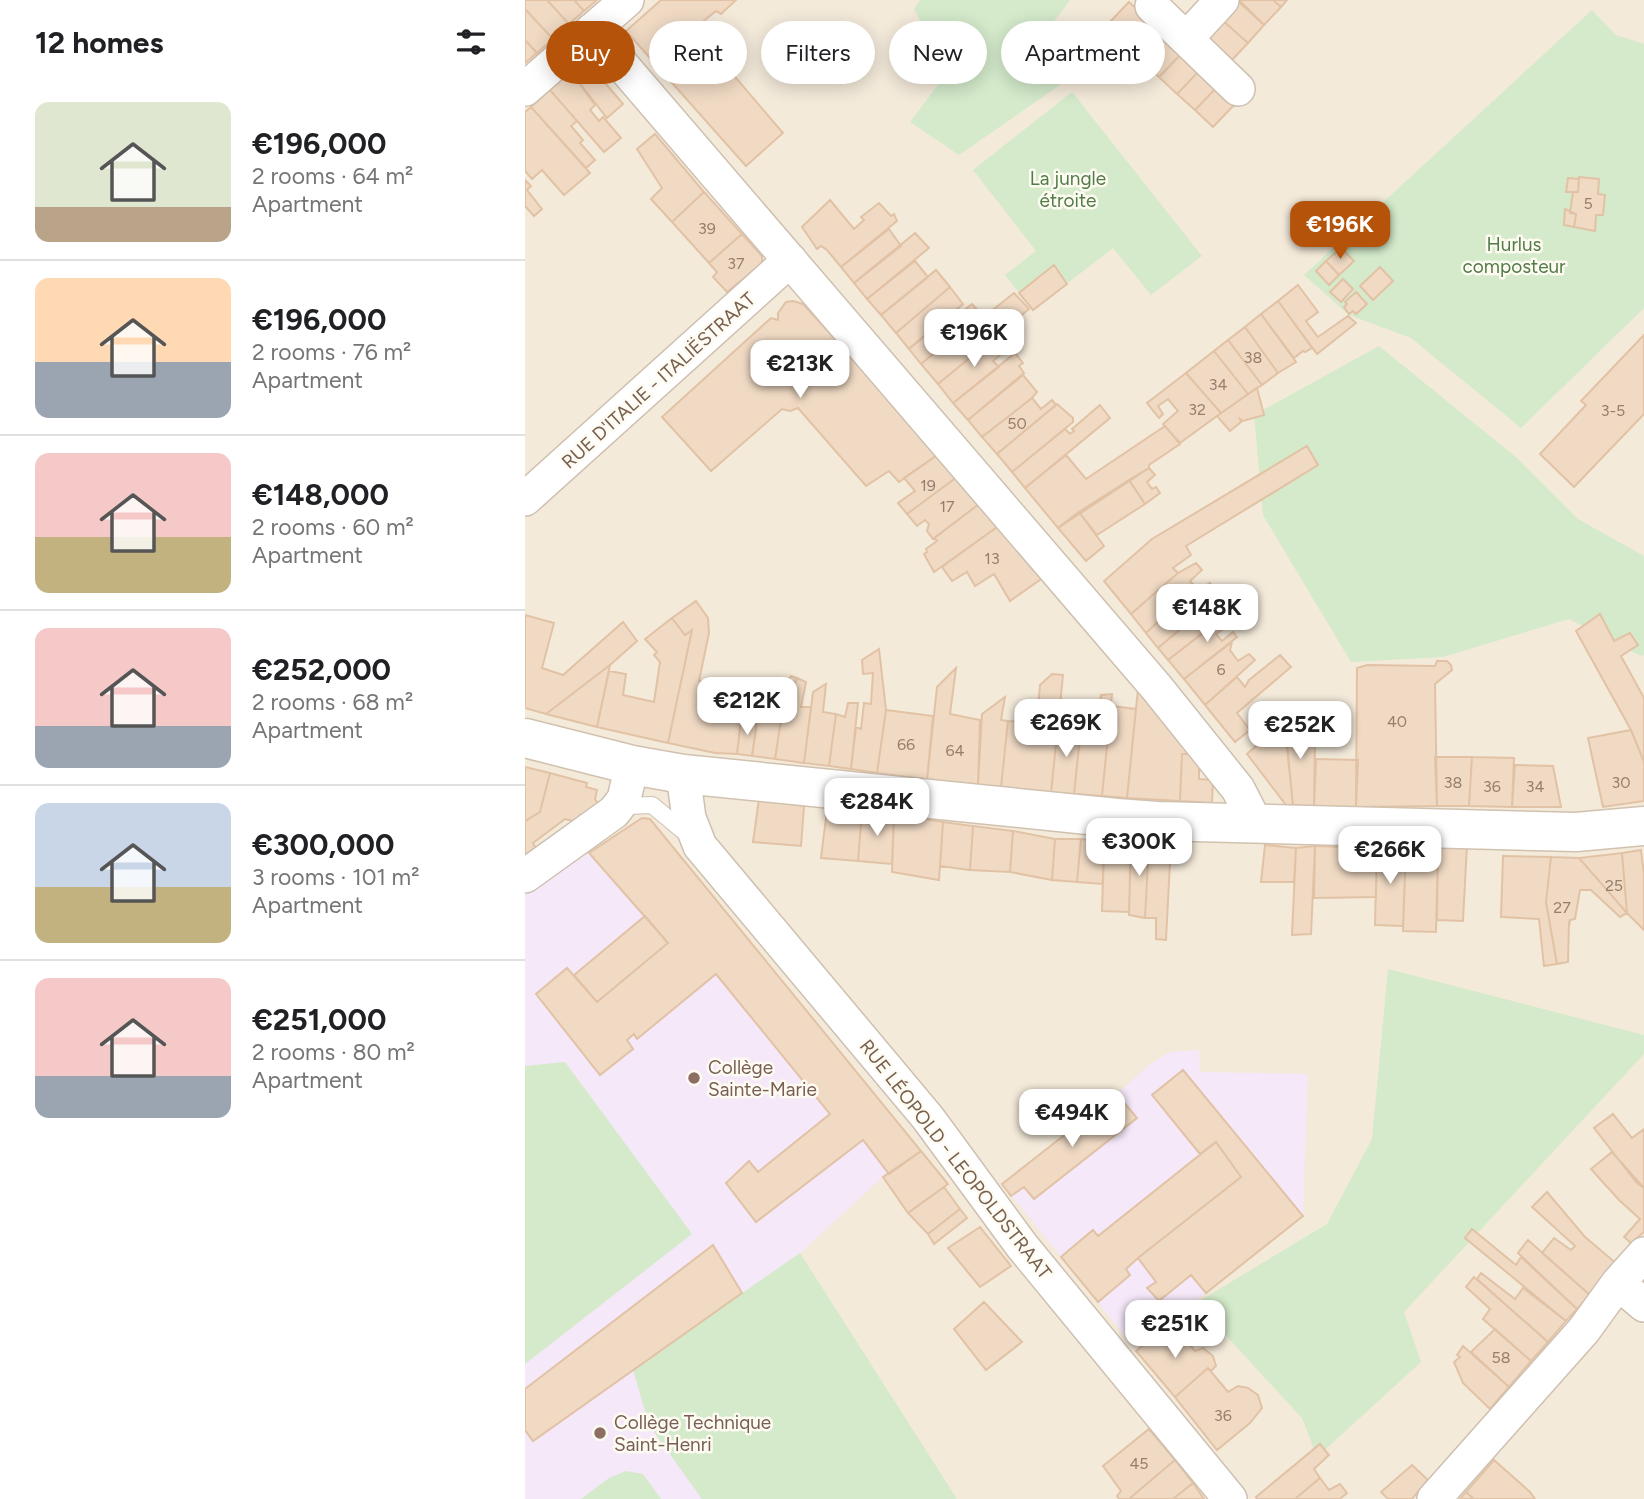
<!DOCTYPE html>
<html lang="en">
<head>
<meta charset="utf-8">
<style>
  :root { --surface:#fff; --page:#f6f6f6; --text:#202124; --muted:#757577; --line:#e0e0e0; --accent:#b45309 }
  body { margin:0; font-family:Figtree,sans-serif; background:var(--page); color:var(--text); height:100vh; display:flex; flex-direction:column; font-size:26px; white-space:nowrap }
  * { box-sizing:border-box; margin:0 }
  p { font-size:23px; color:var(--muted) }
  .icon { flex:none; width:38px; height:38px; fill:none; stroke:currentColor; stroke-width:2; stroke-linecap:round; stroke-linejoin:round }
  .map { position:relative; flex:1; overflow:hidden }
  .details { display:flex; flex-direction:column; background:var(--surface); width:525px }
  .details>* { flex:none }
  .banner { position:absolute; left:21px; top:21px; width:665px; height:63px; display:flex; gap:14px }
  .price { position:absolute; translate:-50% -60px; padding:0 16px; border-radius:14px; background:#fff; color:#222; font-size:23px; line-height:46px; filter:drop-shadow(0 2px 4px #0008) }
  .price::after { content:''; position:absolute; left:50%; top:42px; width:21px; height:16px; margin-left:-10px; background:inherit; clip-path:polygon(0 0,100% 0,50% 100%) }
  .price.selected { background:var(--accent); color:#fff }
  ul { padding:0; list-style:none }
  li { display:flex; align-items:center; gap:21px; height:175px; padding:0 35px }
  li+li { border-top:2px solid var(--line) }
  li span { display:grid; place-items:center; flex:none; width:196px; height:140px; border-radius:14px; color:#555 }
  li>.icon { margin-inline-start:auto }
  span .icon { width:84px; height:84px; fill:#fffc; stroke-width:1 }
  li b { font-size:30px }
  h2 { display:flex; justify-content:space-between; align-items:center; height:84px; padding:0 35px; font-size:30px }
  .chip { padding:0 24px; border-radius:32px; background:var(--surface); box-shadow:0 4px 18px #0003; font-size:24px; line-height:63px }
  .chip.selected { background:var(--accent); color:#fff }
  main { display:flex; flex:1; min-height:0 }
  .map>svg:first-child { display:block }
  .residential { fill:#f4eada }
  .education { fill:#f4e8f9 }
  .green { fill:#d4eaca }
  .building { fill:#f0dac4; stroke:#e2c2a5; stroke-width:2 }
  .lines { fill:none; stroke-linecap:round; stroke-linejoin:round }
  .lane-casing { stroke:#cec0b1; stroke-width:18 }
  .street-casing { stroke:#cec0b1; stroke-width:36 }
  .secondary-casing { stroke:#d1c1af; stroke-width:41 }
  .lane { stroke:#fff; stroke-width:16 }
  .street { stroke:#fff; stroke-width:33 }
  .secondary { stroke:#fff; stroke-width:38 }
  .education-dot { fill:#8d6e63; stroke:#fefbf2; stroke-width:2.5 }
  .labels { text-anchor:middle; stroke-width:5; stroke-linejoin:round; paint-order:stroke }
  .number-label { font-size:16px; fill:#957e6c }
  .park-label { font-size:19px; fill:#527c47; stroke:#fefbf2 }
  .street-label { font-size:19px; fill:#77604f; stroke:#fefbf2 }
  .education-label { font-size:19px; fill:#785e54; stroke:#fefbf2; text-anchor:start }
</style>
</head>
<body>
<main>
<section class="details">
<h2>12 homes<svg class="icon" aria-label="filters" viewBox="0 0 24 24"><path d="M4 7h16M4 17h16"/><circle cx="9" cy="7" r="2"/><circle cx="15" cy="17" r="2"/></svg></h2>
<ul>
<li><span style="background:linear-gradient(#dfe7d0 75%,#b9a48a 0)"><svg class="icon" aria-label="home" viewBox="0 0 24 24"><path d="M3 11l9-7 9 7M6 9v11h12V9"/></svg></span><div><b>€196,000</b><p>2 rooms · 64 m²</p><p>Apartment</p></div></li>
<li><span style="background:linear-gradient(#ffd9b3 60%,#9aa5b1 0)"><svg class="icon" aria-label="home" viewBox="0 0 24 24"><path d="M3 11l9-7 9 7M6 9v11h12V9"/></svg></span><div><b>€196,000</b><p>2 rooms · 76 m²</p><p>Apartment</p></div></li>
<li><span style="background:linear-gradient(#f6c9c9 60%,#c2b280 0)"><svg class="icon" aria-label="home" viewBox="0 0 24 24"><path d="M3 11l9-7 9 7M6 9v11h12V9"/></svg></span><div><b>€148,000</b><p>2 rooms · 60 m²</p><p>Apartment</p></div></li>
<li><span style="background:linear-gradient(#f6c9c9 70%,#9aa5b1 0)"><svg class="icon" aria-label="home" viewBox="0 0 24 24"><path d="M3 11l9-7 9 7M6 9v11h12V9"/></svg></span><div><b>€252,000</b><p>2 rooms · 68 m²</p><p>Apartment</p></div></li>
<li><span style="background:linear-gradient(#c9d6e8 60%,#c2b280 0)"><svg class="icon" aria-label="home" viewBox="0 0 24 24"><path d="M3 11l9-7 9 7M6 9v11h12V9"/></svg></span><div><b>€300,000</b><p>3 rooms · 101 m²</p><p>Apartment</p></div></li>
<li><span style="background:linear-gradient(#f6c9c9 70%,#9aa5b1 0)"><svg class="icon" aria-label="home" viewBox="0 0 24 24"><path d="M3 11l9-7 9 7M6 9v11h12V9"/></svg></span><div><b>€251,000</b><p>2 rooms · 80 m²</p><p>Apartment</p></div></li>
</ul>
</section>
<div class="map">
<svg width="1119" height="1499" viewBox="0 0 1119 1499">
  <rect width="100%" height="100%" fill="#fcf7ec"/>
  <path class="residential" d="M0 0H1119V1499H0Z"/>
  <path class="education" d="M117 818 125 819 396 1151 358 1177 275 1253 108 1369 124 1425 177 1499H0V895Z
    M674 1050 675 1072 783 1074 778 1216 681 1293 608 1346 477 1184 592 1094 625 1064 645 1052Z"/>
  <path class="green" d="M395 0H545L522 31 554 72 434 155 385 122 422 73 389 9Z
    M1067 10 1091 35 1119 44V308L996 428 886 338 824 315 779 275Z
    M547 92 677 256 626 295 588 248 508 310 480 275 511 251 448 170Z
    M854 346 992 458 1053 519 1119 556V655L1116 656 1044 619 918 657 826 662 738 515 729 415Z
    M863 969 1119 1035V1054L879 1312 896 1362 792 1457 777 1418 671 1303 802 1224 847 1139Z
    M40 1062 167 1234 0 1364V1066Z
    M275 1253 432 1499H177L124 1425 108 1369Z
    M101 1471 118 1474 136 1499H56L84 1478Z"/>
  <path class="building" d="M0 0H22L44 24 28 39 0 9Z
    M22 0H49L59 11 44 24Z
    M49 0H72L59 11Z
    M136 0H211L196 14 191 11 169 29 258 133 221 166 101 31Z
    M714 0H748L756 7 739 25Z
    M748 0H762L756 7Z
    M713 1 739 25 723 43 696 19Z
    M604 2 622 19 598 44 580 27Z
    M0 9 28 39 12 53 0 40Z
    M622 19 640 35 616 60 598 44Z
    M696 19 723 43 706 61 680 37Z
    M640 35 658 52 634 77 616 60Z
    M0 40 12 53 0 63Z
    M658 52 676 69 652 94 634 77Z
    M63 63 98 104 82 118 49 76Z
    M676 69 694 85 670 110 652 94Z
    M46 72 70 105 65 110 74 121 78 117 96 138 79 152 25 90Z
    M694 85 712 102 688 127 670 110Z
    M25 90 52 121 46 126 58 140 55 143 70 160 61 168 6 107Z
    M6 107 65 173 39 195 17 170 7 179 0 171V112Z
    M130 134 179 192 147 222 126 199 137 188 112 149Z
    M1054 177 1074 179 1073 194 1080 195 1078 215H1071L1070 231 1049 227 1051 214 1045 213 1048 192H1053Z
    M1043 178 1054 179 1053 192H1041Z
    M0 180 6 186 2 190 17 209 9 216 0 206Z
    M179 192 217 234 184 263 147 222Z
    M305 200 329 229 339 220 336 217 354 203 366 216 369 214 372 221 316 267 302 250 296 246 292 249 277 227Z
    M1040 209 1051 214 1049 227 1039 225Z
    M364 229 376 246 329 283 316 267Z
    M390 233 404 248 342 299 329 283Z
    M217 234 237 256V264L202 292 188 277 192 272 184 263Z
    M816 248 829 261 814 275 801 261Z
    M390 261 403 277 356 315 342 299Z
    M801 261 814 275 804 285 791 271Z
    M529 265 542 284 508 310 494 293Z
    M855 267 868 281 848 300 835 286Z
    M411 270 425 287 371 333 356 315Z
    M818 279 828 289 816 302 805 292Z
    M773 285 793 312 781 321 793 337 823 316 831 323 792 354 753 301Z
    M425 287 438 304 384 349 371 333Z
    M831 292 842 304 831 314 828 311 824 314 819 307 822 304 820 302Z
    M489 293 504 309 413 384 396 364 443 326 445 328Z
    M268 301 278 304 415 453 374 482 364 471 341 486 273 408 265 411 257 409 186 471 137 417 246 318 253 320V313L261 302Z
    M753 301 787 348 780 352 778 351 769 358 736 314Z
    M447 304 456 314 396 364 384 349 429 310 434 314Z
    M736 314 771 362 753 373 720 327Z
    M720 327 753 373 737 385 703 340Z
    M475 333 486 346 468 361 474 367 428 403 413 384Z
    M1119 335V414L1049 487 1015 454 1061 405 1056 401Z
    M703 340 737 385 723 394 689 351Z
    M689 351 723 394 696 413 661 373Z
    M490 353 498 363 494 366 499 373 443 420 428 403Z
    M661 373 696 413 655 443 638 424 653 411 643 399 633 406 638 414 634 418 622 403Z
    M498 375 512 392 507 398 457 437 443 420Z
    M732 388 739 415 718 421 715 419 716 422 705 431 692 416Z
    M507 398 516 409 527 400 531 405 472 454 457 437Z
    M532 404 548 418V422L487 472 472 454Z
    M575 405 585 418 500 488 487 472 540 429 545 434 549 431 547 429Z
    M640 426 655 444 624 465V468L533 528 500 488 541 455 561 479Z
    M782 446 793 465 661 546 666 555 648 568 653 573 606 614 579 581 627 539Z
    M415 453 436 474 382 514 373 503 390 491 379 478Z
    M624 468 630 475 622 482 627 489 631 487 635 493 620 504 604 480Z
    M436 474 462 498 408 539 402 531 404 524 400 520 392 526 382 514Z
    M604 480 620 504 572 535 554 512Z
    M462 498 479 522 409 572 399 554 402 552 401 549 412 541 409 538Z
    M554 512 579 546 561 561 533 528Z
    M479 522 519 577 485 601 469 574 450 586 442 572 427 581 417 567Z
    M671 563 677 570 665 581 670 587 621 633 606 614 653 573Z
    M685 583 695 596 633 648 621 633 670 587 673 590Z
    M704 592 712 606 643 660 633 648 695 596Z
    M171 601 183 618 184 633 174 681 216 690 219 696 212 754 190 753 143 743 167 630 160 635 147 618Z
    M720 601 726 611 691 634 697 641 708 632 712 637 659 679 643 660Z
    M1075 614 1089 641 1105 633 1113 645 1096 656 1119 698V762L1106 730 1051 631Z
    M0 615 29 623 17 668 38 675 98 622 112 641 85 665 21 714 0 708Z
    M147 618 160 635 167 630 143 743 72 727 84 671 101 674 98 695 129 702 135 662 129 655 132 652 120 639Z
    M707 642 705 650 713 661 724 654 730 660 680 705 659 679Z
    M354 649 361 710 352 773 326 769 331 727 336 729 339 703 346 704 348 673 338 674 337 660Z
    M755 655 766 667 712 713 725 730 710 742 680 705 712 677 720 687 724 680Z
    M912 661H922L926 665 927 670 910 684 912 806 831 807 832 668 842 665 910 666Z
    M85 665 72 727 21 714Z
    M431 668 425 714 455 720 453 785 402 780 412 687Z
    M527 674 538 675 526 793 476 787 483 721 512 722 515 685Z
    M266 676 272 678 258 707 250 759 227 756 237 688 242 681 250 691 255 693Z
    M272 678 281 682 276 707H286L279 763 250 759 258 707Z
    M301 684 298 712 311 714 304 766 279 763 288 692Z
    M613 689 668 754H657L655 801 602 798Z
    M587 694 577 796 549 794 557 719 573 721 576 695Z
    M480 697 476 720 483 721 476 787 453 785 457 714Z
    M323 703H333L326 769 304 766 311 714 320 717Z
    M586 706 611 709 602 798 577 796Z
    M764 708 769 711 776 734 790 736 789 807 768 805 758 710Z
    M361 710 408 716 402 780 352 773Z
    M759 713 768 805H761L722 754 746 733 744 716Z
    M216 719 232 721 227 756 212 754Z
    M533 724 556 725 549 794 526 793Z
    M1106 730 1119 762V801L1078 807 1063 738Z
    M657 754H668L674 761V779L688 780 687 803 655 801Z
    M910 757H947L944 806H912Z
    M947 757 989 758 987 807 944 806Z
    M791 759 833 760 831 807H789Z
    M990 765 1028 766 1036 807H987Z
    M0 767 25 773 15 812 0 821Z
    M25 773 62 783 61 787 72 790 70 799 74 805 65 817 55 815 52 822 40 819 8 843 14 854 0 861V821L15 812Z
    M234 799 279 806 276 846 228 842Z
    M302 810 337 812 333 861 296 858Z
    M337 812 369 814 367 864 333 861Z
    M369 814 418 822 414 880 367 872Z
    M117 818 125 819 396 1151 364 1174 338 1140 231 1222 201 1183 224 1161 233 1172 305 1114 191 974 112 1039 109 1034 102 1040 108 1049 75 1075 11 994 42 968 72 1002 143 943 64 853Z
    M418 822 448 826 445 870 415 866Z
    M448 826 488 831 485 872 445 870Z
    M488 831 530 839 527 880 485 872Z
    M530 839H556L552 882 527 880Z
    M556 839 579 842 578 884 552 882Z
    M606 840 624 842 620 918 604 915Z
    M606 840 604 912 577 911 579 842Z
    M624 842 646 843 641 940 631 939V918H620Z
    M740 845 771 848 769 882H736Z
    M942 845 938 921 912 920 913 846Z
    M790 846 852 848 851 897 789 898Z
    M790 846 786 934 767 935 771 848Z
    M881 846H913L911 932 878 931Z
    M881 846 878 926 850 925 852 848Z
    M1116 850 1119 875V930L1102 913 1097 853Z
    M1097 853 1102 913 1054 858Z
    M978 856 1026 857 1021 902 1032 964 1019 966 1014 919 976 917Z
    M1026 857 1054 858 1102 913 1095 917 1066 890H1055L1050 919 1045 920 1044 926V921L1043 962 1032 964 1021 902Z
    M120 916 143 943 72 1002 49 975Z
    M658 1070 778 1216 681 1293 666 1275 634 1301 622 1288 631 1282 613 1258 716 1177 691 1142 675 1154 627 1095Z
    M592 1094 612 1118 509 1199 499 1187 486 1196 477 1184Z
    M1088 1114 1107 1138 1119 1129V1188L1112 1183 1069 1128Z
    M691 1142 716 1177 613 1258 601 1269 605 1275 573 1302 536 1257 568 1230 573 1236Z
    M396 1151 423 1184 383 1213 358 1177Z
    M1087 1152 1119 1188V1232L1106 1243 1099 1237 1115 1219 1094 1200 1066 1169Z
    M419 1187 435 1209 403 1234 383 1213Z
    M1022 1192 1060 1237 1092 1264 1065 1295 1017 1253 1029 1238 1046 1250 1050 1246 1007 1207Z
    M435 1209 442 1218 409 1244 403 1234Z
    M455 1227 486 1266 455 1287 423 1248Z
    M947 1229 991 1265 996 1257 1052 1309 1041 1321 940 1238Z
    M1003 1240 1065 1295 1052 1309 993 1253Z
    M188 1245 217 1293 8 1441 0 1430V1389Z
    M956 1273 990 1299 998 1288 1041 1321 1023 1342 952 1279Z
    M949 1277 1023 1342 1006 1361 958 1319 965 1309 941 1287Z
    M459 1302 497 1342 461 1370 429 1329Z
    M646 1323 670 1351 678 1348 688 1356 691 1366 686 1371 683 1368 650 1397 611 1351Z
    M970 1329 1006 1361 984 1387 946 1352Z
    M938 1346 984 1387 965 1409 938 1383 929 1362 935 1357 932 1355Z
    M683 1368 703 1392 713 1386 723 1388 733 1395 737 1408 725 1423 692 1450 650 1397Z
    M624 1429 650 1460 604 1499H594L592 1496 596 1491 578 1466Z
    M795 1444 804 1455 789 1469 795 1478 770 1499H732L731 1497Z
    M650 1460 668 1483 648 1499H604Z
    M969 1460 1005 1492 1010 1499H949L941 1492Z
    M887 1465 903 1480 887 1499H863L856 1492Z
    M795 1478 804 1490 815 1484 822 1493 815 1499H770Z
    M668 1483 679 1499H648Z
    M941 1492 949 1499H935Z"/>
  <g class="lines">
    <g class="lane-casing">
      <path id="lane" d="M94 810 103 806 127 805 162 834"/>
    </g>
    <g class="street-casing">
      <path id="street" d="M627 6 713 89
        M67 30 632 688 713 789 731 824
        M661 39 697 0
        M0 89 102 0
        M0 499 265 260
        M158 774 164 818 175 846 403 1118 497 1246 705 1499
        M0 876 89 812 99 799 107 765
        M1093 1283 1119 1305
        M909 1499 1059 1330 1093 1283 1119 1254"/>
    </g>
    <g class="secondary-casing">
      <path id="secondary" d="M0 738 107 765 158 774 592 818 632 821 1051 832 1119 826"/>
    </g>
    <use href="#lane" class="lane"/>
    <use href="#street" class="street"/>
    <use href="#secondary" class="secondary"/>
  </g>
  <g class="education-dot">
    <circle cx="169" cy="1078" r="7"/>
    <circle cx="75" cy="1433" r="7"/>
  </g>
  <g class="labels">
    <g class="number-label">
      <text x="1063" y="209">5</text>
      <text x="182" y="234">39</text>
      <text x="211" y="269">37</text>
      <text x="728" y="363">38</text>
      <text x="693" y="390">34</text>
      <text x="672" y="415">32</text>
      <text x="1088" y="416">3-5</text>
      <text x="492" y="429">50</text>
      <text x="403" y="491">19</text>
      <text x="422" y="512">17</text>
      <text x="467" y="564">13</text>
      <text x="696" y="675">6</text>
      <text x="872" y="727">40</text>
      <text x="381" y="750">66</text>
      <text x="430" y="756">64</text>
      <text x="928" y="788">38</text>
      <text x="1096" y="788">30</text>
      <text x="967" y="792">36</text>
      <text x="1010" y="792">34</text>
      <text x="1089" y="891">25</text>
      <text x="1037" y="913">27</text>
      <text x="976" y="1363">58</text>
      <text x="698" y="1421">36</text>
      <text x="614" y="1469">45</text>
    </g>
    <g class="park-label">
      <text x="543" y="185">La jungle<tspan x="543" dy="22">étroite</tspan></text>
      <text x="989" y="251">Hurlus<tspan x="989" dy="22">composteur</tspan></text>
    </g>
    <g class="street-label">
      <text transform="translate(133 380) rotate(-42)" y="7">RUE D'ITALIE - ITALIËSTRAAT</text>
      <text transform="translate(431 1159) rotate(52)" y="7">RUE LÉOPOLD - LEOPOLDSTRAAT</text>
    </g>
    <g class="education-label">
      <text x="183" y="1074">Collège<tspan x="183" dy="22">Sainte-Marie</tspan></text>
      <text x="89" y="1429">Collège Technique<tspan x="89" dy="22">Saint-Henri</tspan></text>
    </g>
  </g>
</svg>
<b class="price selected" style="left:815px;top:261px">€196K</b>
<b class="price" style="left:449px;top:369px">€196K</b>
<b class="price" style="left:275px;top:400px">€213K</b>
<b class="price" style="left:682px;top:644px">€148K</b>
<b class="price" style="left:222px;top:737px">€212K</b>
<b class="price" style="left:541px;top:759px">€269K</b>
<b class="price" style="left:775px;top:761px">€252K</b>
<b class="price" style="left:352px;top:838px">€284K</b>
<b class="price" style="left:614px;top:878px">€300K</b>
<b class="price" style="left:865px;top:886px">€266K</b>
<b class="price" style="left:547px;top:1149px">€494K</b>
<b class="price" style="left:650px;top:1360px">€251K</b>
<div class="banner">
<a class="chip selected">Buy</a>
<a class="chip">Rent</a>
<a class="chip">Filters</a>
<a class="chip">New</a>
<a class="chip">Apartment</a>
</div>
</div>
</main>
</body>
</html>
